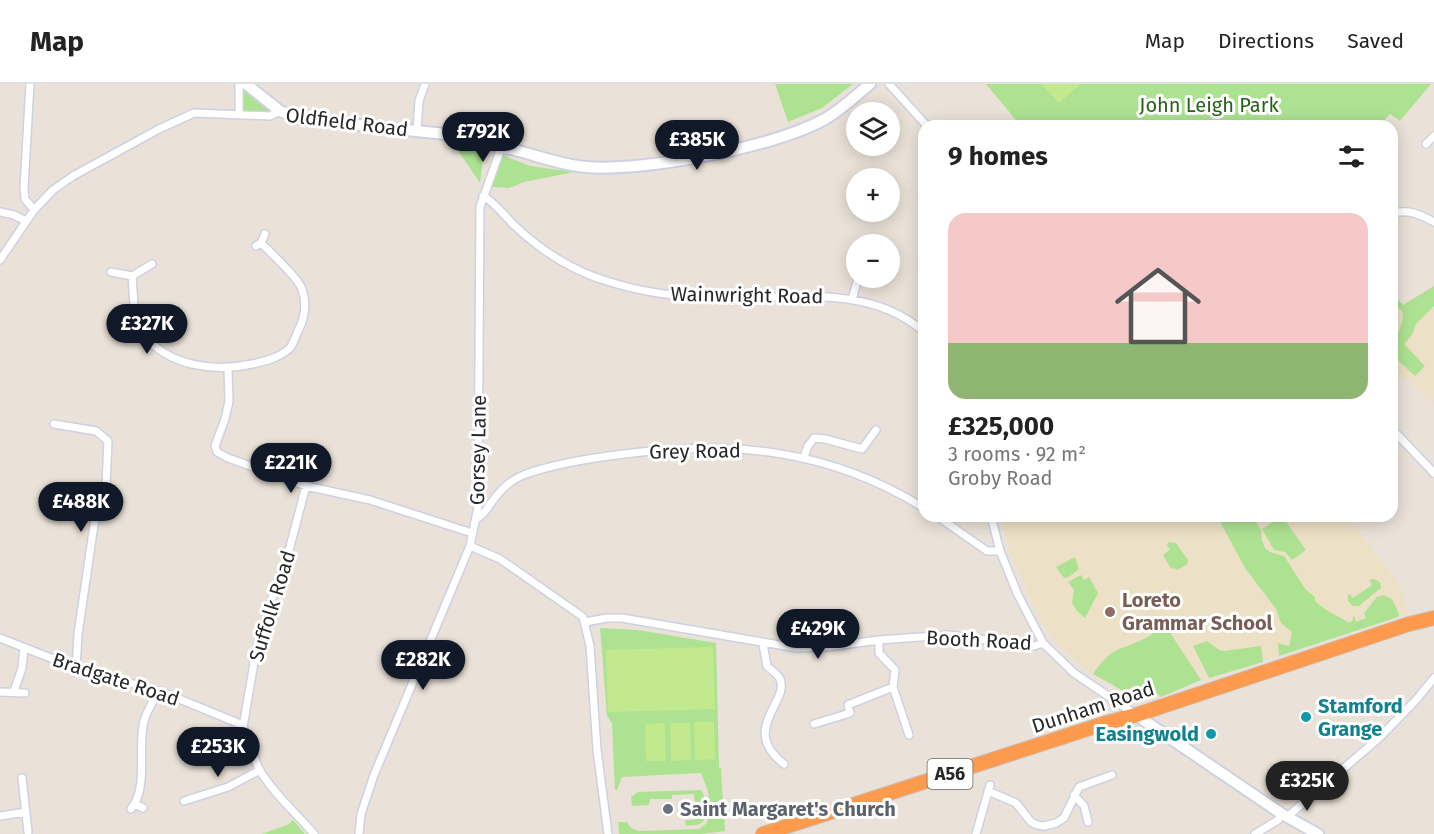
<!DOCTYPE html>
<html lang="en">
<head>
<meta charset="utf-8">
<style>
  :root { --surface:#fff; --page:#f6f6f6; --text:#222; --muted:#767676; --line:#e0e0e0; --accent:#111827 }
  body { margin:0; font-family:"Fira Sans",sans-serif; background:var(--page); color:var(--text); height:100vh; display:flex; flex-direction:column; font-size:22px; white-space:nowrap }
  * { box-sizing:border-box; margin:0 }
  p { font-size:20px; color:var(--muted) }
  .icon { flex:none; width:33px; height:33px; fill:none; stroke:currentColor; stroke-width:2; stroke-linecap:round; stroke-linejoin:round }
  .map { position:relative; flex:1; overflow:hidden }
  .drawer { position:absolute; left:918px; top:36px; width:480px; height:402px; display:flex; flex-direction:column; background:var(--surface); border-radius:18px; box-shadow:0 3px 15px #0003 }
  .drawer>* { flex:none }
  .controls { position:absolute; left:846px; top:18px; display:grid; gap:12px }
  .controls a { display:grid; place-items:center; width:54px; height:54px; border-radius:50%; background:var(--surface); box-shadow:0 3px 15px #0003; font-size:30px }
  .price { position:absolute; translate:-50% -51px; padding:0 14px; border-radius:21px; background:var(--accent); color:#fff; font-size:20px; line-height:39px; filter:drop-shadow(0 2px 3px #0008) }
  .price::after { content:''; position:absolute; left:50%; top:36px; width:18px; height:14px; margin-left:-9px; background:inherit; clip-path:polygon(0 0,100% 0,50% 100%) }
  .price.selected { background:#222; color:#fff }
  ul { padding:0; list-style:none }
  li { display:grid; align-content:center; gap:12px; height:318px; padding:0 30px }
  li span { display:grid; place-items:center; height:186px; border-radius:18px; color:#555 }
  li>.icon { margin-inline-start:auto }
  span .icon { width:108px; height:108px; fill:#fffc; stroke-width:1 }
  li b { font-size:26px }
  h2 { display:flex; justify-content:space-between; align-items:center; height:72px; padding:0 30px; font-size:26px }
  header { display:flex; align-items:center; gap:36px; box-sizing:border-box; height:84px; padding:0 30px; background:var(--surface); border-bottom:2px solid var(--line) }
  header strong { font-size:28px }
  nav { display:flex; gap:33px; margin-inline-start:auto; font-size:21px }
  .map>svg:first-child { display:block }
  .education { fill:#ece0c6 }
  .green { fill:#aee293 }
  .pitch { fill:#c3e98e }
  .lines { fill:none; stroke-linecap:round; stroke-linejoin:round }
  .street-casing { stroke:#cdd1e1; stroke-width:10 }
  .secondary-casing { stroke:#cdd1e1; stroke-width:14 }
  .highway-casing { stroke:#c3c3c3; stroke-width:16 }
  .street { stroke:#fff; stroke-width:7 }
  .secondary { stroke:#fff; stroke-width:10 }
  .highway { stroke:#fe9a4e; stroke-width:14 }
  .education-dot { fill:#8d6e63; stroke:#fff; stroke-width:2 }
  .culture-dot { fill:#0f9aa8; stroke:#fff; stroke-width:2 }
  .worship-dot { fill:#6b7280; stroke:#fff; stroke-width:2 }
  .labels { text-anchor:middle; stroke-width:6; stroke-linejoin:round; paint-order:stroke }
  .shield { fill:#fff; stroke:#686868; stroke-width:1.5 }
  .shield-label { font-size:18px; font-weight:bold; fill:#272727 }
  .park-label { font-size:20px; fill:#286218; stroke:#fff }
  .street-label { font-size:20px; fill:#272727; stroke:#fff }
  .education-label { font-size:20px; font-weight:bold; fill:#785e54; stroke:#fff; text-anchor:start }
  .culture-label { font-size:20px; font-weight:bold; fill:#0d838f; stroke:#fff; text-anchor:start }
  .worship-label { font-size:20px; font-weight:bold; fill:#5b616d; stroke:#fff; text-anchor:start }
</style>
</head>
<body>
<header>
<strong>Map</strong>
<nav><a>Map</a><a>Directions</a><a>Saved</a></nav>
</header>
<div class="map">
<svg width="1434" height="750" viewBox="0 0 1434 750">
  <rect width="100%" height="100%" fill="#eae2d8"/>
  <path class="education" d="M1434 202V322L1408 294 1405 296 1401 292 1397 296 1392 291V209L1403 221Z
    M1000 432H1347L1399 500 1409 530 1201 596 1161 613 1154 612 1147 615 1134 613 1086 585 1057 559 1042 539 1010 469Z"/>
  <path class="green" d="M239 0 280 27 270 32 239 30Z
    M775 0H853L822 24 788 38Z
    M986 0H1431L1400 37 1390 30 1382 39 1385 42H1021Z
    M451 56 484 65 480 99Z
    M495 68 530 82 574 88 524 98 509 104 491 103Z
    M1434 202V222L1416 240 1412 251 1404 260 1425 282 1415 292 1392 271C1392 251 1406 243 1402 227L1392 219V209L1403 221Z
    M1217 432H1252L1261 446 1262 456 1265 464 1270 468 1284 472 1306 506 1315 513V517C1325 527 1337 531 1349 539V537L1352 538 1354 531 1356 538 1366 534 1364 529 1377 513 1384 511 1392 515 1399 530 1398 533 1279 572 1278 559 1289 562 1292 548 1281 539 1276 525 1245 484Z
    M1282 432 1306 466 1292 476 1285 468 1274 466 1262 445Z
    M1169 458 1176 459 1188 476V480L1177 486 1174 484 1171 485 1163 471 1170 466 1167 461Z
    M1075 473 1079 485 1069 493 1064 494 1056 483Z
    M1081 491 1084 496 1089 493 1098 509 1085 534 1077 527 1072 519 1074 506 1068 498Z
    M1374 495 1380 498 1381 504 1359 522H1353L1348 517V511L1350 510 1353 514 1372 501 1369 496Z
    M1163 538 1201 596 1161 613 1158 610C1149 615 1144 616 1134 613L1093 590C1099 581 1107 571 1117 566 1135 558 1151 556 1163 538Z
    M600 544 638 546 716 559 719 684H721L723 720 714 721 709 718 708 707 701 689 622 693 617 706H615L612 639 607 632Z
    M1207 557 1219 566 1224 567 1261 562 1263 578 1209 594 1193 562Z
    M701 706C707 715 708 729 703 738L697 741 686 742 685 736H694V730L699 729V719H695L694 710 672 711V715H650L649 721 632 722 631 713 638 708Z
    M724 724 725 747 702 750H619L618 738H627L631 744 639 747 699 745 707 739 709 726Z
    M293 736 305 750H262L289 740Z"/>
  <path class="pitch" d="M1041 0H1081L1059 19Z
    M713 563 715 625 608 628 606 566Z
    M694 638H714L715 675 695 676Z
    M665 639 666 677H646L645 640Z
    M670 639H690L691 676 671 677Z"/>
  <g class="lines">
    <g class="street-casing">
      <path id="street" d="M30 0 24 104 25 115 34 126
        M889 0 927 42
        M239 30V0
        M417 46 419 17 425 0
        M1426 60 1434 52
        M483 112C496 119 505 133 516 143 543 168 574 188 610 198 651 211 697 215 741 214 803 213 873 203 924 248
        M0 128 14 131 26 137
        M1392 129C1409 125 1419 130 1434 138
        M256 162 261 159 265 150
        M0 176 34 126 53 106 73 92 159 45 194 29 270 32 280 27
        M111 188 132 192 152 180
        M132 192C134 210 132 235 143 250 169 283 215 288 252 280 266 277 279 274 290 264 294 259 296 250 300 243 305 232 307 216 301 203 296 192 271 169 261 159
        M852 216 858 194
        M228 285 229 317 225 335 215 362 217 368 228 374 306 402 370 416 472 449
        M54 340 96 347 108 357 106 401 95 434 78 550 76 584
        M1392 345 1434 389
        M804 373 808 362 814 354 825 355 862 365 876 346
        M937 432 987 467H1000
        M991 432 1000 467 1018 511 1043 559 1074 589 1136 631
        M476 435C483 432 487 425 491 419 500 406 511 395 526 390 557 379 591 374 624 370 733 356 829 365 924 424
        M470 462 500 475 583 533 590 562 597 666 608 750
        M585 538 607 534H622L797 564 827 563 879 556 948 551 1034 562 1043 559
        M0 554 76 584 162 608 238 639C252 650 251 670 259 685 273 709 296 729 314 750
        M879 556V569L895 586 893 603 909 651
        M763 560 767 582C771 586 778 590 780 595 790 618 739 645 784 680
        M14 607 22 584 24 564
        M0 608 25 609
        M814 640 850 629 848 621 893 603
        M243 643 256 567 274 508 287 474 306 402
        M22 694 28 748
        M988 707 1016 719 1031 738 1037 741 1044 742 1056 739 1064 734 1079 703 1112 691
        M1074 711 1084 722 1088 738
        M184 717 228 703 260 686
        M135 720 143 724
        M131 725C149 703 137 663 144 637 147 626 154 616 159 607
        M0 732 26 728
        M1287 733 1379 654 1416 616 1434 594
        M359 750 361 730 374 691 470 462 478 423 480 123 501 64
        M976 750 990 701
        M1255 750 1278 736 1282 730"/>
    </g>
    <g class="secondary-casing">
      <path id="secondary" d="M246 0 280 27 300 35 484 54 501 64 511 65C536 71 560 81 586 83 643 88 773 63 823 36 840 27 855 12 870 0
        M1136 631 1282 730 1318 750"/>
    </g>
    <g class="highway-casing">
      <path id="highway" d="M763 750 1106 639 1136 631 1409 540 1434 534"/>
    </g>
    <use href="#street" class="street"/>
    <use href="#secondary" class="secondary"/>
    <use href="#highway" class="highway"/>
  </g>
  <circle class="education-dot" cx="1110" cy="528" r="6"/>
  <g class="culture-dot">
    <circle cx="1306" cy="633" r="6"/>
    <circle cx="1211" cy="650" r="6"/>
  </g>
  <circle class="worship-dot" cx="668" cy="725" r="6"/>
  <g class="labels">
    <rect class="shield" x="927.5" y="675" width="45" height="30" rx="4.5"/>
    <g class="shield-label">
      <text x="950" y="696">A56</text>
    </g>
    <g class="park-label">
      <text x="1209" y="28">John Leigh Park</text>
    </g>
    <g class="street-label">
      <text transform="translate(347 38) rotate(7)" y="7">Oldfield Road</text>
      <text transform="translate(747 211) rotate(1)" y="7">Wainwright Road</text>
      <text transform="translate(478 366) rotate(-89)" y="7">Gorsey Lane</text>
      <text transform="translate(695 367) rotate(-1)" y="7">Grey Road</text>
      <text transform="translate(272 522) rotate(-73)" y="7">Suffolk Road</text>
      <text transform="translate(979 556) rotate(3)" y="7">Booth Road</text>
      <text transform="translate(116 595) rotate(18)" y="7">Bradgate Road</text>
      <text transform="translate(1093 623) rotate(-18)" y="7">Dunham Road</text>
    </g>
    <g class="education-label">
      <text x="1122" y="523">Loreto<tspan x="1122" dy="23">Grammar School</tspan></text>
    </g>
    <g class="culture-label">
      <text x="1318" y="629">Stamford<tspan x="1318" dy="23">Grange</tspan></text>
      <text x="1199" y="657" text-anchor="end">Easingwold</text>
    </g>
    <g class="worship-label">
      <text x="680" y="732">Saint Margaret's Church</text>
    </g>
  </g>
</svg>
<div class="controls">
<a><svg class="icon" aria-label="layers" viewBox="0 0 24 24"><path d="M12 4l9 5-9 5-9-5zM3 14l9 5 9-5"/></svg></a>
<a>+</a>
<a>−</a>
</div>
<b class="price" style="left:483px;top:79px">£792K</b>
<b class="price" style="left:697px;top:87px">£385K</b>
<b class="price" style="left:147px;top:271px">£327K</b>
<b class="price" style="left:291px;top:410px">£221K</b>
<b class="price" style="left:81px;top:449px">£488K</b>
<b class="price" style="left:818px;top:576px">£429K</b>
<b class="price" style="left:423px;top:607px">£282K</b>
<b class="price" style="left:218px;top:694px">£253K</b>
<b class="price selected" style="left:1307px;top:728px">£325K</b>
<section class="drawer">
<h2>9 homes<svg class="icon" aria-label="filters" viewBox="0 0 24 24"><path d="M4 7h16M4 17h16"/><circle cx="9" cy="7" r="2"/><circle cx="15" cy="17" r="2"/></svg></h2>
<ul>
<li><span style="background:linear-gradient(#f6c9c9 70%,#8fb573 0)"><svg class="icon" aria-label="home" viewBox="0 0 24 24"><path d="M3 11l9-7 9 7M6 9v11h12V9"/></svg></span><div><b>£325,000</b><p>3 rooms · 92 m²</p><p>Groby Road</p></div></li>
</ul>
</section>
</div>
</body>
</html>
